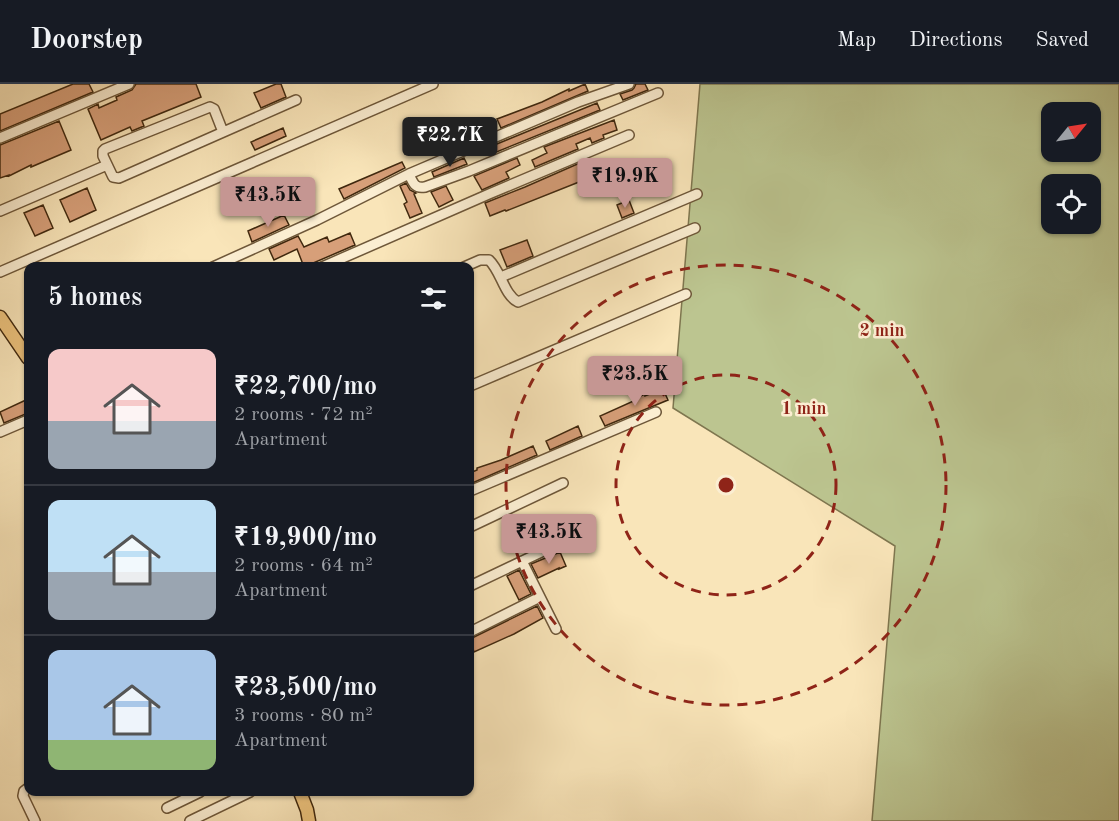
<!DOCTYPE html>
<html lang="en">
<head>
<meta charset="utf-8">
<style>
  :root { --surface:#171b24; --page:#20242c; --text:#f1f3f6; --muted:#9ea1a6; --line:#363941; --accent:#c59692 }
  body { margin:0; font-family:"Old Standard TT",serif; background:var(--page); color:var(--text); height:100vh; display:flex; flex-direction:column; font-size:22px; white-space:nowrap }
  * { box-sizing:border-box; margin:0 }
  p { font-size:20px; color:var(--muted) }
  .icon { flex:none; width:33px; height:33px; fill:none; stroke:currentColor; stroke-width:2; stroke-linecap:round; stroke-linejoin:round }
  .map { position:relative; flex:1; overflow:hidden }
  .panel { position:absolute; left:24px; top:178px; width:450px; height:534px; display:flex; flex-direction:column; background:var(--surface); border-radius:12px; box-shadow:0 2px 4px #0004 }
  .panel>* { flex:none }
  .needle { width:39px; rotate:60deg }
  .fabs { position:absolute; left:1041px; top:18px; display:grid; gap:12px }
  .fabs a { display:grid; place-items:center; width:60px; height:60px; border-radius:12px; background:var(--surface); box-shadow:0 2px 4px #0004; font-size:30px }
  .price { position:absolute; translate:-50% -51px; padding:0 14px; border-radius:6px; background:var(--accent); color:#111; font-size:20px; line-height:39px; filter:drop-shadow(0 2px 3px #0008) }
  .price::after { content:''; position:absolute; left:50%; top:36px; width:18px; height:14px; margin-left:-9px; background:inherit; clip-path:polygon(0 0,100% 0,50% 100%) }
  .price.active { background:#222; color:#fff }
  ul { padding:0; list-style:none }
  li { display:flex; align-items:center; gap:18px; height:150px; padding:0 24px }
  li+li { border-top:2px solid var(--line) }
  li span { display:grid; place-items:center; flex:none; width:168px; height:120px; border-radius:12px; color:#555 }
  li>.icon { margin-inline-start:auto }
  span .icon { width:72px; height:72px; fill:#fffc; stroke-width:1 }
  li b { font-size:26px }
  h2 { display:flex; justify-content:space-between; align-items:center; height:72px; padding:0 24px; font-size:26px }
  header { display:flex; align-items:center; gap:36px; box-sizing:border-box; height:84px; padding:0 30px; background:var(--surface); border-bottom:2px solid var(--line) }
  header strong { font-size:28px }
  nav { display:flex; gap:33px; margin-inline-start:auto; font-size:21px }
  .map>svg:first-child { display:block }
  .green { fill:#bcc590; stroke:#7e764f; stroke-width:1.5; fill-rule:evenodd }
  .building { fill:#d79f79; stroke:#40280e; stroke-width:1.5 }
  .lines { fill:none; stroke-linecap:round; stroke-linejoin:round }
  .minor-casing { stroke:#6e5739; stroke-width:12 }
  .major-casing { stroke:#40280e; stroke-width:15 }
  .minor { stroke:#fbeed2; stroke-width:9 }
  .major { stroke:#ecc27c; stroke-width:12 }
  .ring { fill:none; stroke:#8f2418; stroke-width:3; stroke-dasharray:10 8 }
  .centre { fill:#8f2418; stroke:#fbeed2; stroke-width:3 }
  .ring-label { font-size:18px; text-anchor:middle; font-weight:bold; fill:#8f2418; stroke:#fbeed2; stroke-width:5; stroke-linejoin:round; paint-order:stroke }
</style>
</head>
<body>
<header>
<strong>Doorstep</strong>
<nav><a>Map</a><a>Directions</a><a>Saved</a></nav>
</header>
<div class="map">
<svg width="1119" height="737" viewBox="0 0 1119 737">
  <rect width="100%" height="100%" fill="#f9e5b9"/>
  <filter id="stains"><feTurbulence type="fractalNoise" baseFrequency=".00333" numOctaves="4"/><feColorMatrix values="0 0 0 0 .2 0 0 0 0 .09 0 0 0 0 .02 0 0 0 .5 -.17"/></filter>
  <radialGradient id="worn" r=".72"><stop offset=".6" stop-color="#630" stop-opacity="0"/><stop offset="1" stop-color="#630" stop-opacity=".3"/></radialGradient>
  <path class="green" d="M700 0H1119V737H872L895 462 673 324ZM1052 28H1090V68H1052ZM1052 100H1090V140H1052Z"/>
  <path class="building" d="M73 0H89L93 8 0 47V30Z
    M136 0H196L201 13 142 37 144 42 132 47 130 43 101 56 88 25 98 20 99 24 117 16 116 13 132 6Z
    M276 0H281L286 13 261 24 254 9Z
    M585 0 588 7 501 44 497 35 542 18 569 5V7Z
    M636 0H645L648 6 623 16 620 10 632 6 634 4Z
    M597 19 600 26 489 71 487 64Z
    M614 36 617 46 603 51 604 54 592 59 590 54 576 60 578 65 535 83 532 76 547 69 544 63Z
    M59 37 71 66 31 83V81L9 92V91L0 94V61Z
    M283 44 286 52 255 66 251 58Z
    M464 74 467 80 434 93 432 88Z
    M517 74 520 81 506 88 509 94 482 106 474 92Z
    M402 78 405 84 344 115 339 105Z
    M582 78 589 94 506 127 505 126 490 132 485 119 525 103Z
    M406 99 410 106 416 109 414 110 422 129 410 134 404 120 407 118 400 102Z
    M446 102 453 116 439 123 431 108Z
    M87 104 96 126 70 138 60 116Z
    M629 116 634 129 622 134 617 121Z
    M43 121 53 144 35 152 24 129Z
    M284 131 289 141 252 158 248 147Z
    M350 149 355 161 304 183 297 165 274 176 269 165 298 152 304 163 327 153 329 158Z
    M527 156 533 172 507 183 500 166Z
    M663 305 668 316 605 342 600 332 638 315V313L645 310V312Z
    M28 315V329L4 339 0 328Z
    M578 342 582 352 550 366 546 357Z
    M533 362 537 371 470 400V389L477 386V384L501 376Z
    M560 468 566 482 559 485V484L538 494 531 480Z
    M519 486 531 510 519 516 507 492Z
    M537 522 543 534 514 550 474 568 470 555Z"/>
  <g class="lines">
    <g class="minor-casing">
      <path id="minor" d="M223 48 214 25 210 23 105 65 103 67V72L113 93 119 94 296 16
        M0 54 129 0
        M409 90C413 99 415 105 425 103L469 87 658 9
        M0 127 107 81
        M213 183 317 136 409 90 578 18 629 0
        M322 183 489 110 629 51
        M464 183 480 176H489C501 187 504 211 518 218L695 144
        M0 188 433 0
        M501 193 697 110
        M470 302 686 210
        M0 348 28 336
        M470 407 656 328
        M470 443 563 399
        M522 477 556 545
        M470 502 577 451
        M470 548 540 513
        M28 704 24 707 23 712 35 737
        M167 724 200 708
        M190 737 250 708"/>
    </g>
    <g class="major-casing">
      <path id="major" d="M0 233 28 274
        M300 708 307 726 309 737"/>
    </g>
    <use href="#minor" class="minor"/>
    <use href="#major" class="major"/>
  </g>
  <g class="ring">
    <circle cx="726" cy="401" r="110"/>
    <circle cx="726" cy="401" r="220"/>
  </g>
  <circle cx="726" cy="401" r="9" class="centre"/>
  <g class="ring-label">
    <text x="882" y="252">2 min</text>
    <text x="804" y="330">1 min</text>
  </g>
  <rect width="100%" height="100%" filter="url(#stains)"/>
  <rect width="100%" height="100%" fill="url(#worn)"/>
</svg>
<div class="fabs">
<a><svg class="needle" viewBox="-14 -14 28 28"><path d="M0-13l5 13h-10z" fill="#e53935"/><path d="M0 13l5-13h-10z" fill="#9ea1a6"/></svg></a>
<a><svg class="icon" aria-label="locate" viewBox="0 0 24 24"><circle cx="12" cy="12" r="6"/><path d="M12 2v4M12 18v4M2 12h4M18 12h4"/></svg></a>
</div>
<b class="price active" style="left:450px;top:84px">₹22.7K</b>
<b class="price" style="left:625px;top:125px">₹19.9K</b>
<b class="price" style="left:268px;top:144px">₹43.5K</b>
<b class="price" style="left:635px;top:323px">₹23.5K</b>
<b class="price" style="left:549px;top:481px">₹43.5K</b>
<section class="panel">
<h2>5 homes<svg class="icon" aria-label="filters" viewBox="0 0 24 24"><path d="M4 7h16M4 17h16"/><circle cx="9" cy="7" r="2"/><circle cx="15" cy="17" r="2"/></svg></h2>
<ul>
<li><span style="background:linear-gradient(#f6c9c9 60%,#9aa5b1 0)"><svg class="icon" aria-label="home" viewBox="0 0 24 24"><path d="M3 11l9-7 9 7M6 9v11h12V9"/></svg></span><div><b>₹22,700/mo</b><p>2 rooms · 72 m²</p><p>Apartment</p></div></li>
<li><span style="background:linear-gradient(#bfe0f5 60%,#9aa5b1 0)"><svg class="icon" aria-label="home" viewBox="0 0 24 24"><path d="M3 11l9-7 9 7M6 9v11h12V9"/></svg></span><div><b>₹19,900/mo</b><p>2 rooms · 64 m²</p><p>Apartment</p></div></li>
<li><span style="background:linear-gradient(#a9c7e8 75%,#8fb573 0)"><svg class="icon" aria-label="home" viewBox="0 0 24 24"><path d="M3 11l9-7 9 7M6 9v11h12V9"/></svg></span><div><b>₹23,500/mo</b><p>3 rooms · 80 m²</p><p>Apartment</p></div></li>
</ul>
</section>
</div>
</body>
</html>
